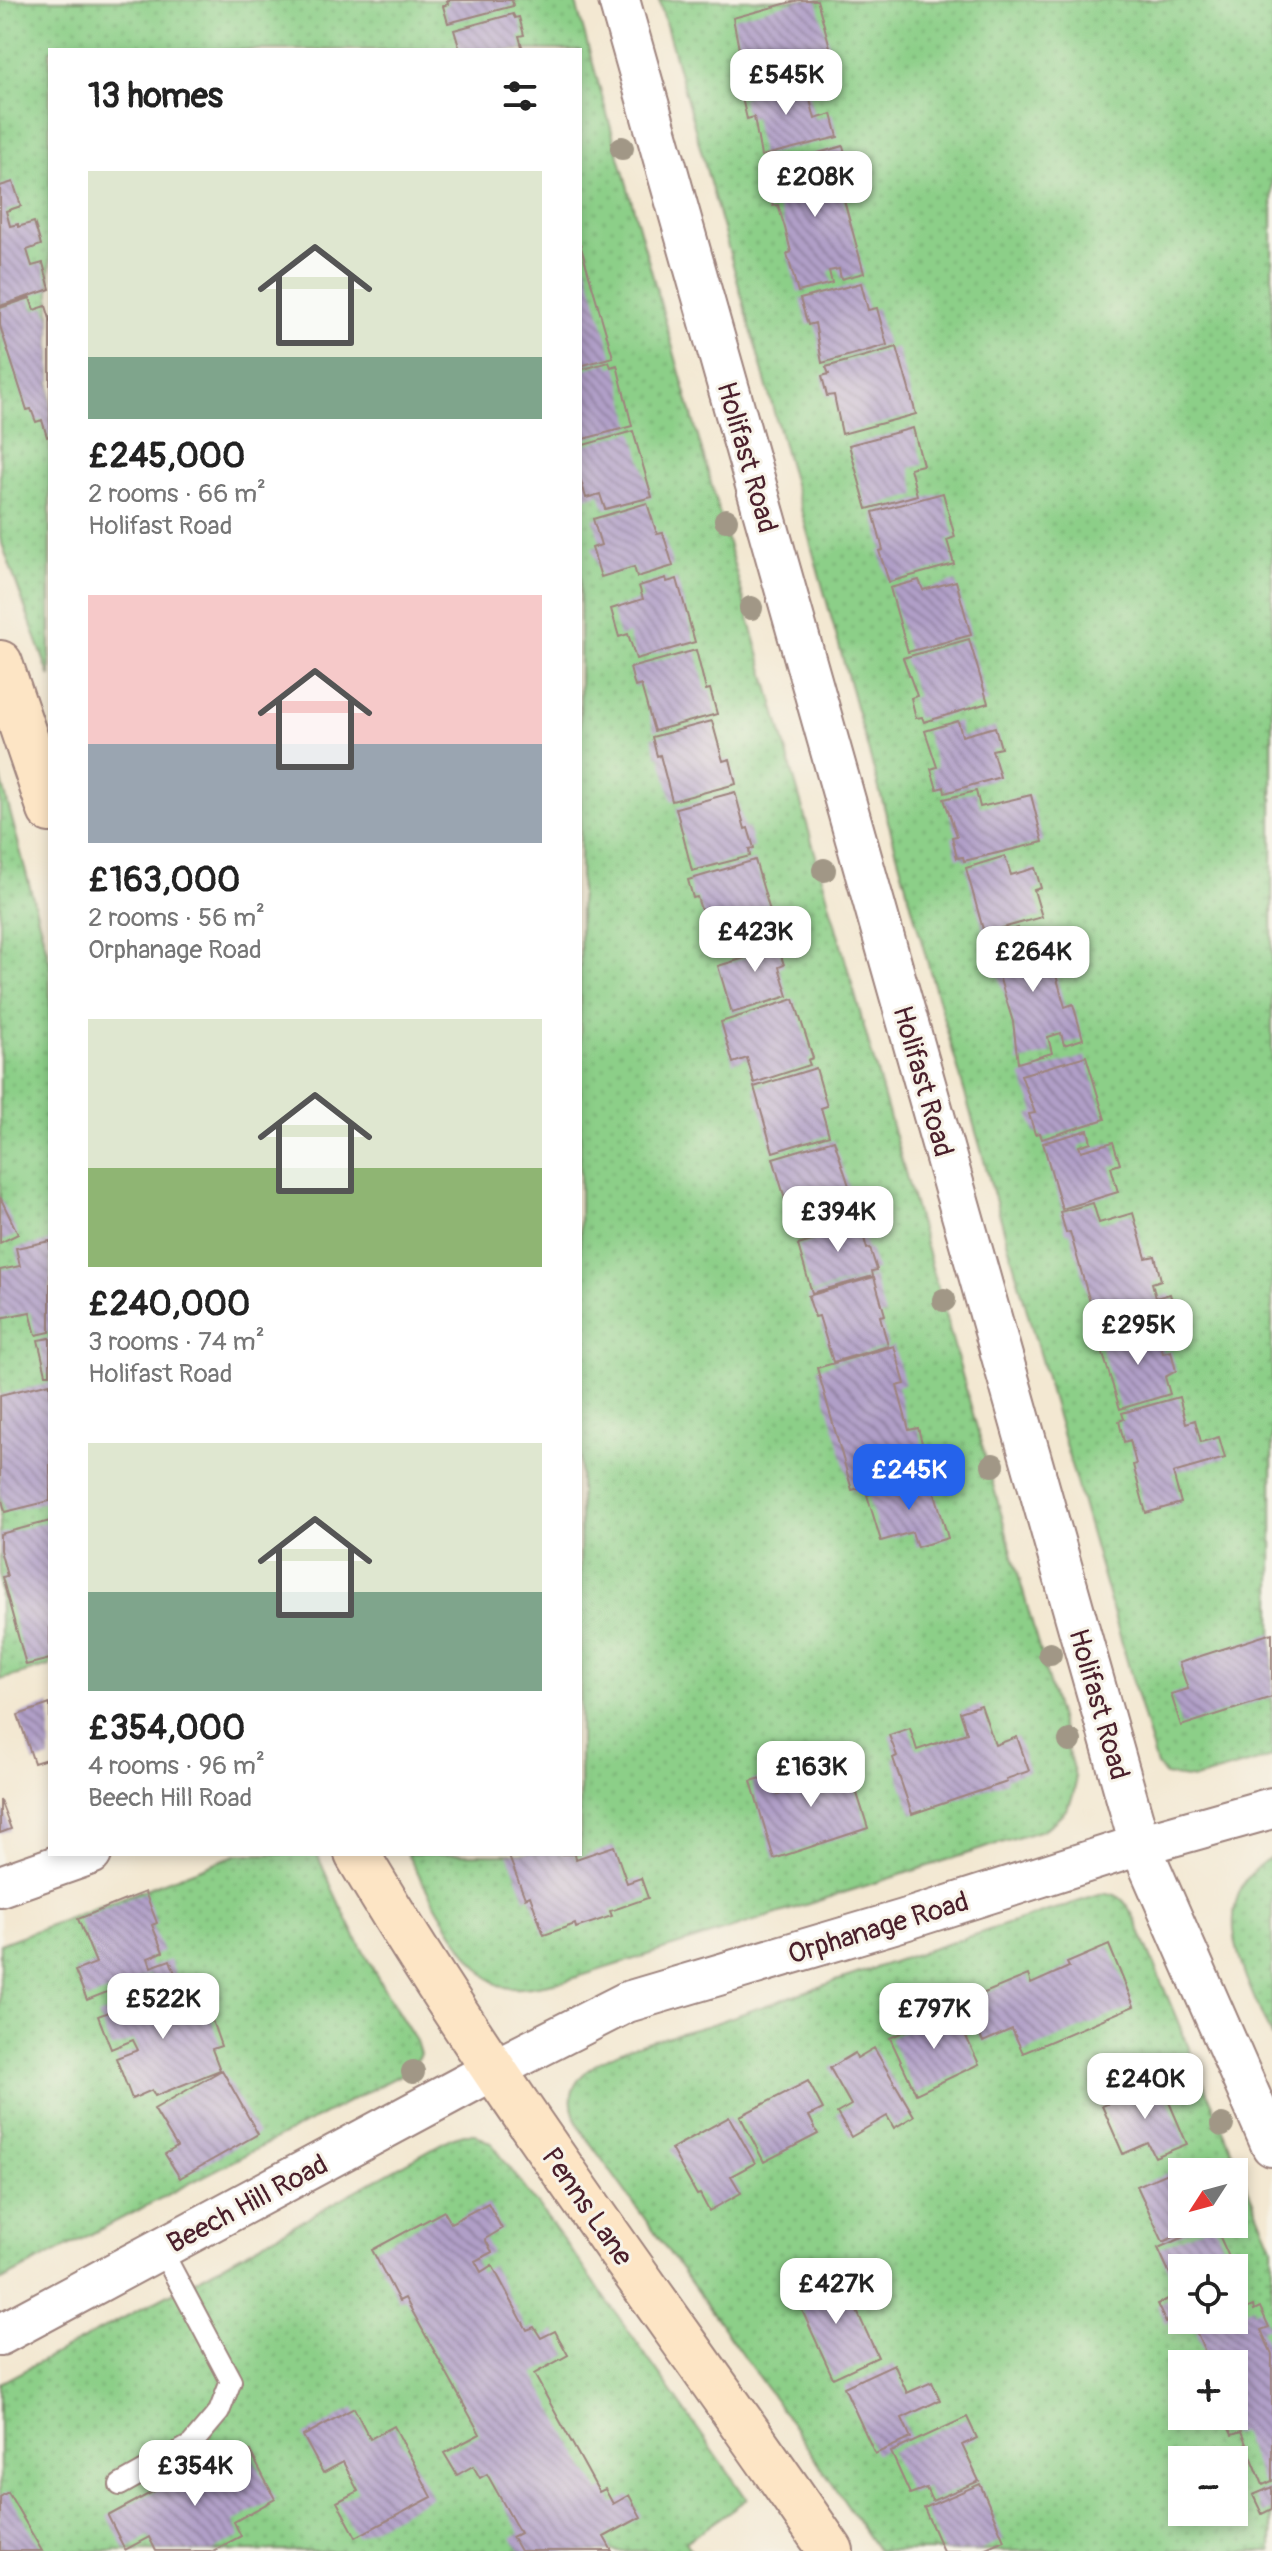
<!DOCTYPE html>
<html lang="en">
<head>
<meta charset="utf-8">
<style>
  :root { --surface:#fff; --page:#f6f6f6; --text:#222; --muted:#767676; --accent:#2563eb }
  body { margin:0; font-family:Pangolin,sans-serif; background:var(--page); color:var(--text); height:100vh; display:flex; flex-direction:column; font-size:30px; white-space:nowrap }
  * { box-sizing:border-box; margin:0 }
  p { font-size:26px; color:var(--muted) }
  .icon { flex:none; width:44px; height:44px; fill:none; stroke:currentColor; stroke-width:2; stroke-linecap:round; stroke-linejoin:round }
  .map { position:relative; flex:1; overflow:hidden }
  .side { position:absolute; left:48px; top:48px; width:534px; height:1808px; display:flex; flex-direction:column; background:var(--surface); border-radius:0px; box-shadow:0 4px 12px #0003 }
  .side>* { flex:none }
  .needle { width:52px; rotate:234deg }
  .controls { position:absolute; left:1168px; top:2158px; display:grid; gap:16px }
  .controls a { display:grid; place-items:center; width:80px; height:80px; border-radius:0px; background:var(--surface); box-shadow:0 4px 12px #0003; font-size:40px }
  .price { position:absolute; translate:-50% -68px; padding:0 18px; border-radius:16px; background:#fff; color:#222; font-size:26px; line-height:52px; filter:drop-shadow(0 2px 4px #0008) }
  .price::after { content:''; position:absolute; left:50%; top:48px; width:24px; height:18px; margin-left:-12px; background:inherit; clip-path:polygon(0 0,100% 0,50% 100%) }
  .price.on { background:var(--accent); color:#fff }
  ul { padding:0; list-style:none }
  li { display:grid; align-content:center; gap:16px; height:424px; padding:0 40px }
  li span { display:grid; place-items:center; height:248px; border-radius:0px; color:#555 }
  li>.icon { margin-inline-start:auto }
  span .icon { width:144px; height:144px; fill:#fffc; stroke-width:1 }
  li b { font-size:34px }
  h2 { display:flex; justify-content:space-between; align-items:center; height:96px; padding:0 40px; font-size:34px }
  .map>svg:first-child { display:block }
  .park { fill:url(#park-dots); stroke:#6b775a; stroke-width:2; fill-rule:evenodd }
  .building { fill:url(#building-back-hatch) }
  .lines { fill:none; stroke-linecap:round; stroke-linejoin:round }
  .lane-casing { stroke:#9e847e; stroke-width:24 }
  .street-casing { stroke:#9e847e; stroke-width:44 }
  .secondary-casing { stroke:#9e847e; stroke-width:48 }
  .lane { stroke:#fff; stroke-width:20 }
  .street { stroke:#fff; stroke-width:40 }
  .secondary { stroke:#fde5c5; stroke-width:44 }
  .tree { fill:#a19786 }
  .labels { text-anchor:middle; stroke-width:6; stroke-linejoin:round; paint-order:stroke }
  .street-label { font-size:28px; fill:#4a1f2b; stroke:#f7f3e8 }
</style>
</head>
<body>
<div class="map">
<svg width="1272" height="2551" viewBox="0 0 1272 2551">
  <defs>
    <pattern id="park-dots" width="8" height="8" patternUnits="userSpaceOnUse" patternTransform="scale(2)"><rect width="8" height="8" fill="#8ccf88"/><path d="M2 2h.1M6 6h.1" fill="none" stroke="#7ab176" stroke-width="1.8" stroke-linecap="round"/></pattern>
    <pattern id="building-back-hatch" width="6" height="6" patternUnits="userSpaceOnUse" patternTransform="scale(2)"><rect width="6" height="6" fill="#b09fc7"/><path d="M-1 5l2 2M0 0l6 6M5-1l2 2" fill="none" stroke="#9181a2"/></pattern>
  </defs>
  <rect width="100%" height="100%" fill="#f7f3e8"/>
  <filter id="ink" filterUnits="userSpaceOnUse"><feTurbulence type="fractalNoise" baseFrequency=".0125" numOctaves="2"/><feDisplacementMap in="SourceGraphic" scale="16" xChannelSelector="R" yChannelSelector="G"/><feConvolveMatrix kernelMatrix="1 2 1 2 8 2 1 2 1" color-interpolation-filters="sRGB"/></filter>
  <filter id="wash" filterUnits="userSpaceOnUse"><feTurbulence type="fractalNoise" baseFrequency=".006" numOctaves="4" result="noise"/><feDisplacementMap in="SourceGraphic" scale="32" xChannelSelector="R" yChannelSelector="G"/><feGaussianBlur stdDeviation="1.8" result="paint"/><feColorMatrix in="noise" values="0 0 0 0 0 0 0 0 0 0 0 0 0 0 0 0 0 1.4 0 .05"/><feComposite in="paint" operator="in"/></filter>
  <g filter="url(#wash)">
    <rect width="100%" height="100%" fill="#f3e8d2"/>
    <path class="park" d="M0 0H575L1075 1776C1077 1801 1063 1818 1042 1830L565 1981C547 1984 522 1991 504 1987 474 1981 423 1882 407 1854H580V50H50V677L0 538Z
      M659 0H1272V1757L1195 1779 1165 1775 1157 1766 924 950Z
      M0 774 50 963V1666L0 1680Z
      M238 1854H317C345 1920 377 1981 416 2041L420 2054 410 2070 0 2281V1944Z
      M1272 1856V2038C1247 1980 1200 1900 1272 1856Z
      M1106 1893C1121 1894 1127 1904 1134 1917L1272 2246V2551H878L785 2414 581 2130C567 2105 567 2085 592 2067 628 2041 677 2036 718 2022 846 1977 976 1933 1106 1893ZM1182 2172H1234V2224H1182ZM1182 2268H1234V2320H1182ZM1182 2364H1234V2416H1182ZM1182 2460H1234V2512H1182Z
      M464 2134H475L492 2144 582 2265 747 2499 685 2542 691 2551H0V2383L199 2278 451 2138Z"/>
    <g id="blocks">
      <path class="building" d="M447 0H512L513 6 448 23 443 6 448 4Z
        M799 0H817L835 65 751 87 746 69 743 70 733 18Z
        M513 14 515 18 519 17 524 35 519 36 523 50H460L454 30Z
        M804 76 815 119 832 114 838 137 761 156 754 117 747 119 742 98 747 96 746 91Z
        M843 146 849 168 836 171 864 273 841 279 839 269 829 271 832 283 798 292 787 254 791 252 785 228 778 205 773 206 762 168 797 158 802 175 816 171 811 155Z
        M13 182 21 206 6 211 10 226 18 224V227L34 222 41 245 27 250 32 266 43 263 50 289 0 306V186Z
        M580 244 613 357 580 366Z
        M861 283 868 310 877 308 887 345 822 363 815 323 808 325 800 299Z
        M30 298 34 310 46 306 50 319V436L47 437 42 420 36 422 31 409 27 410 0 326V308Z
        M897 347 916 414 842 434 834 395 827 396 822 376 829 374 826 367Z
        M609 362 611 367 617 365 632 426 580 440V370Z
        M913 428 923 465 910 468 917 495 867 509 849 445Z
        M633 431 652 497 605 509 600 494 586 498 580 477V446Z
        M943 493 955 537 947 540 954 564 889 582 879 551 883 550 873 512Z
        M647 503 657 534 663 533 673 566 637 577 634 567 601 577 592 548 601 545 593 519Z
        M666 578 667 582 677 579 695 642 636 659 628 634 619 637 611 609 643 599 639 586Z
        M919 580 923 590 956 581 971 635 908 652 890 588Z
        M969 639 988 703 924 722 922 717 916 718 911 698 917 696 903 658Z
        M696 650 706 690 710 689 717 714 654 731 641 685 635 687 630 668Z
        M712 721 723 761 730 759 736 784 672 801 660 755 657 756 652 737Z
        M958 721 962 736 995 727 1001 748 992 750 1000 777 945 793 944 787 937 789 931 769 937 767 925 731Z
        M976 791 980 807 1031 795 1043 842 964 861 963 857 957 858 952 837 957 836 944 799Z
        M735 792 745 829 748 828 754 848 749 849 750 856 692 871 676 808Z
        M1005 856 1011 875 1035 868 1041 888 1034 890 1042 917 984 933 966 868Z
        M755 860 772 918 765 920 767 926 711 942 697 897 693 898 688 880Z
        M1018 928 1023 946 1054 937 1060 959 1052 961 1065 1007 1073 1004 1083 1039 1064 1045 1061 1033 1048 1037 1052 1053 1018 1063 1013 1022 987 937Z
        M773 930 784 965 779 967 788 996 732 1013 718 966 745 958 740 940Z
        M794 999 813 1058 808 1060 810 1065 754 1083 747 1058 733 1063 721 1022Z
        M1086 1056 1105 1119 1042 1139 1040 1133 1035 1134 1029 1114 1035 1113 1021 1075Z
        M816 1068 827 1106 821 1108 829 1135 773 1152 754 1087Z
        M1088 1130 1091 1142 1079 1146 1081 1151 1113 1142 1120 1164 1111 1167 1118 1192 1062 1209 1043 1143Z
        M834 1140 853 1198 848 1200 850 1206 792 1223 773 1158Z
        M0 1197 18 1234 0 1243Z
        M1093 1203 1099 1223 1133 1213 1146 1258 1155 1256 1161 1280 1152 1283 1156 1298 1170 1294 1176 1314 1095 1337 1091 1322 1095 1320 1070 1232 1066 1233 1060 1212Z
        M856 1209 867 1249 870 1248 877 1270 872 1271 873 1276 812 1293 798 1245 826 1237 821 1219Z
        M50 1241V1332L36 1335 30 1312 0 1318V1270L20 1266 16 1248Z
        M874 1277 885 1315 880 1316 888 1346 833 1362 819 1316 815 1317 808 1296Z
        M1156 1327 1163 1353 1171 1351 1176 1371 1165 1377 1170 1394 1120 1409 1100 1344Z
        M50 1338V1374H46L38 1340Z
        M894 1346 905 1384 897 1386 904 1412 909 1430 918 1428 929 1469 852 1490 817 1368Z
        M50 1383V1501L5 1512 0 1492V1395Z
        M1179 1397 1186 1423 1195 1420 1201 1442 1219 1437 1225 1458 1173 1473 1181 1503 1146 1513 1133 1465 1136 1464 1130 1440 1124 1442 1119 1421 1124 1419 1122 1413Z
        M930 1476 948 1538 917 1547 912 1532 881 1541 867 1495Z
        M50 1521V1659L26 1665 2 1577 7 1576 0 1550V1534Z
        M1272 1633V1697L1181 1726 1171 1694 1188 1689 1179 1663Z
        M50 1704V1758L34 1763 18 1715Z
        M981 1705 995 1745 1017 1737 1029 1771 1006 1779 1007 1782 912 1814 893 1758 897 1756 889 1735 910 1728 917 1750 967 1733 960 1712Z
        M843 1749 868 1828 774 1859 751 1781 772 1775 778 1795 827 1780 821 1757Z
        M0 1800 11 1829 0 1833Z
        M614 1846 627 1883 641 1878 648 1898 610 1911 612 1916 576 1928 575 1924 544 1935 530 1896 525 1898 508 1854H575L576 1859Z
        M145 1892 157 1923 152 1925 163 1952 148 1958 151 1967 170 1960 178 1981 156 1990 150 1975 87 2000 75 1971 96 1963 78 1919Z
        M1109 1945 1134 2006 1023 2053 1012 2029 983 2042 965 2001 1028 1975 1031 1984 1069 1967 1067 1963Z
        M189 1980 204 2017 210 2015 221 2046 212 2049 220 2070 155 2096 152 2090 132 2099 116 2058 138 2050 133 2040 111 2049 98 2016Z
        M953 2009 979 2064 916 2094 890 2038Z
        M874 2048 914 2116 894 2128 887 2116 851 2137 837 2113 851 2105 830 2068 855 2053 857 2058Z
        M222 2070 258 2134 180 2178 165 2154 177 2147 154 2109Z
        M808 2081 823 2109 809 2116 818 2134 764 2162 740 2116Z
        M1160 2081 1187 2144 1155 2157 1148 2143 1123 2154 1102 2106Z
        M729 2117 755 2163 731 2176 741 2193 709 2211 700 2194 697 2195 671 2149Z
        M1188 2164 1192 2172H1182V2224H1203L1163 2242 1137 2186Z
        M488 2203 502 2229 485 2239 492 2252 475 2261 481 2272 492 2265 527 2330 534 2327 541 2338 555 2331 568 2355 534 2374 599 2492 605 2489 613 2504 629 2495 641 2517 604 2537 612 2551H520L512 2537 520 2533 487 2474 480 2478 473 2466 457 2475 444 2453 480 2434 405 2298 399 2301 372 2250 444 2211 451 2223Z
        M1214 2224 1234 2268H1182V2316L1166 2323 1157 2304 1179 2294 1158 2248Z
        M840 2274 878 2357 833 2378 795 2295Z
        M1253 2306 1254 2310 1260 2307 1269 2327 1261 2330 1272 2354V2481L1263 2485 1241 2432 1232 2435 1223 2416H1234V2364H1210L1196 2332 1199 2331 1195 2320H1234V2314Z
        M894 2364 907 2393 932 2382 940 2400 902 2418 911 2438 875 2454 844 2387Z
        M354 2408 370 2439 394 2426 432 2497 356 2537 337 2502 358 2491 343 2462 323 2473 303 2436Z
        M967 2417 977 2438 962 2445 979 2481 932 2501 926 2488 910 2494 891 2452Z
        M250 2451 275 2499 234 2522 241 2536 213 2551H156L149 2537 125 2550 108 2516 171 2482 168 2477 202 2459 209 2472Z
        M980 2484 1004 2540 979 2551H943L924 2508Z
        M1272 2487V2509L1262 2514 1253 2495Z
        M8 2492 42 2551H0V2497Z"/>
    </g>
  </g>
  <g filter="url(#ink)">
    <use href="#blocks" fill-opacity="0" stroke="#9e847e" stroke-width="2"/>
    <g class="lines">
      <g class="lane-casing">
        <path id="lane" d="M120 2485 191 2445 219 2412 231 2381 161 2249"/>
      </g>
      <g class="street-casing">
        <path id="street" d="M619 0 1140 1845 1272 2146
          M0 1886 91 1854
          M0 2335 493 2070 627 2002 904 1920 1140 1845 1272 1808"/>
      </g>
      <g class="secondary-casing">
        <path id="secondary" d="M0 663 50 810
          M357 1854C500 2096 672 2319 831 2551"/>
      </g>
      <use href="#lane" class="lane"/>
      <use href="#street" class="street"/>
      <use href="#secondary" class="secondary"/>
    </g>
    <g class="tree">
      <circle cx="622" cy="148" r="12"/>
      <circle cx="726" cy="520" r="12"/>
      <circle cx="751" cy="608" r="12"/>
      <circle cx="824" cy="870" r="12"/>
      <circle cx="944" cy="1300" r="12"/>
      <circle cx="993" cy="1465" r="12"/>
      <circle cx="1050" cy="1654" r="12"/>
      <circle cx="1070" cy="1741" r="12"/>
      <circle cx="413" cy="2072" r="12"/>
      <circle cx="1222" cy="2125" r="12"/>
    </g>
  </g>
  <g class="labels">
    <g class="street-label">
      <text transform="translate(748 457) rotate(74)" y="10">Holifast Road</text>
      <text transform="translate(924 1081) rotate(74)" y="10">Holifast Road</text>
      <text transform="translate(1100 1704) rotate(74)" y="10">Holifast Road</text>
      <text transform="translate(878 1927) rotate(-17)" y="10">Orphanage Road</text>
      <text transform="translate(247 2203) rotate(-28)" y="10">Beech Hill Road</text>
      <text transform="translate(588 2206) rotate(55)" y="10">Penns Lane</text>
    </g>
  </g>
</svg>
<div class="controls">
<a><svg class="needle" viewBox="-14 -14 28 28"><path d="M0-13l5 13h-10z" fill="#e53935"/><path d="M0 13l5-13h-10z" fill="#767676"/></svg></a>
<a><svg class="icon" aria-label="locate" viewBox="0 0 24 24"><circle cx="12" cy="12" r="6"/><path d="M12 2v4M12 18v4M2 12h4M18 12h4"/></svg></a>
<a>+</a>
<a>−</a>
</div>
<b class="price" style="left:786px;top:117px">£545K</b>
<b class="price" style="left:815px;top:219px">£208K</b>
<b class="price" style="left:755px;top:974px">£423K</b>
<b class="price" style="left:1033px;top:994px">£264K</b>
<b class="price" style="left:838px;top:1254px">£394K</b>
<b class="price" style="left:1138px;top:1367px">£295K</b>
<b class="price on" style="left:909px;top:1512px">£245K</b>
<b class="price" style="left:811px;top:1809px">£163K</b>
<b class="price" style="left:163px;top:2041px">£522K</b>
<b class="price" style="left:934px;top:2051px">£797K</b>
<b class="price" style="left:1145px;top:2121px">£240K</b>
<b class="price" style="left:836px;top:2326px">£427K</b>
<b class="price" style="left:195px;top:2508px">£354K</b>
<section class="side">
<h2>13 homes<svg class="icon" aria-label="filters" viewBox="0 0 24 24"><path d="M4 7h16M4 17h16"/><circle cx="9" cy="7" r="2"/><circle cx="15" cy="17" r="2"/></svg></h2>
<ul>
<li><span style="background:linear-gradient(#dfe7d0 75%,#7fa58c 0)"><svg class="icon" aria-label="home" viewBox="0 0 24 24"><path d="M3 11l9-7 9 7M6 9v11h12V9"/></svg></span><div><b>£245,000</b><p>2 rooms · 66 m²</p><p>Holifast Road</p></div></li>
<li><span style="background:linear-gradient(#f6c9c9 60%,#9aa5b1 0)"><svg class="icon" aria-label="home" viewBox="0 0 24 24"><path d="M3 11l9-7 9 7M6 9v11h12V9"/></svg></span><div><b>£163,000</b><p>2 rooms · 56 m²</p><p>Orphanage Road</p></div></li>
<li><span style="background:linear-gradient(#dfe7d0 60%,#8fb573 0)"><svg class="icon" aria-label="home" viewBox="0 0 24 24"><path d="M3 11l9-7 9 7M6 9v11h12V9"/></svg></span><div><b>£240,000</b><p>3 rooms · 74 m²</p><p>Holifast Road</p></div></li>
<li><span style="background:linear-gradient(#dfe7d0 60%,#7fa58c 0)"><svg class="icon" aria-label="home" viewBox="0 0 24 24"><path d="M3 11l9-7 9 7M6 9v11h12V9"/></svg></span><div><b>£354,000</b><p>4 rooms · 96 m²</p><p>Beech Hill Road</p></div></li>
</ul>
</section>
</div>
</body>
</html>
